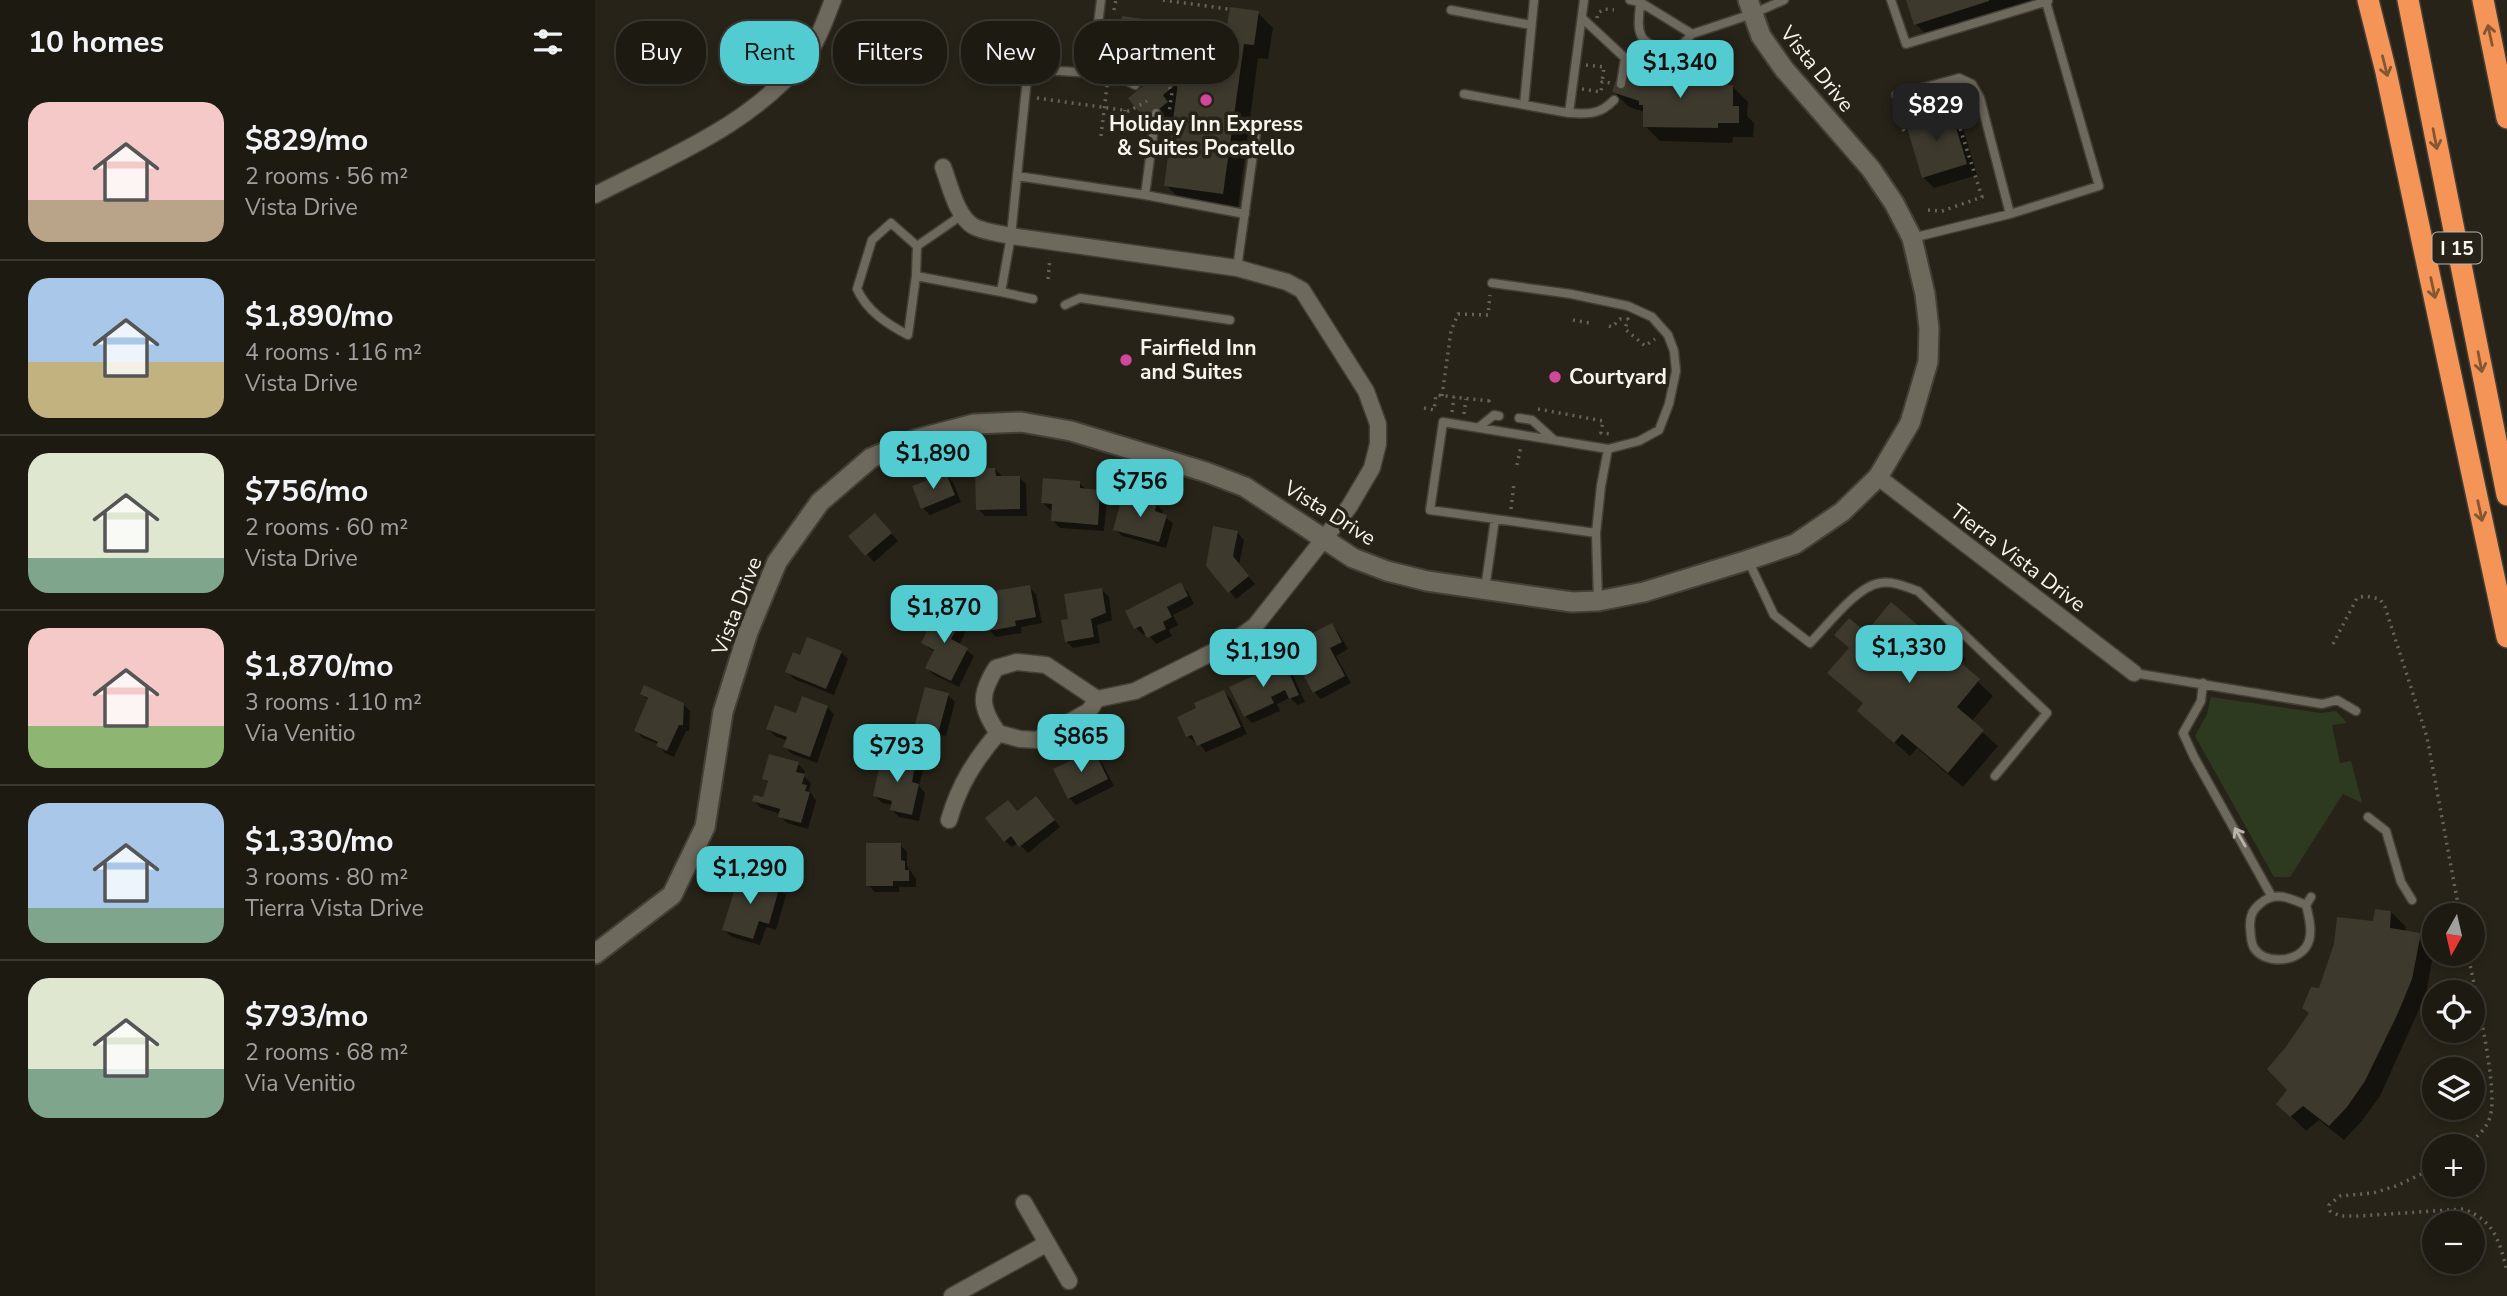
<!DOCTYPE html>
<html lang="en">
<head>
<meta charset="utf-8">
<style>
  :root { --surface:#1d1a12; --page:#2a2720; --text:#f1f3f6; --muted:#a0a19f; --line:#3b3832; --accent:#52ccd0 }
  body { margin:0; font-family:"Nunito Sans",sans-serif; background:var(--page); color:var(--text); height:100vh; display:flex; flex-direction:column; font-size:26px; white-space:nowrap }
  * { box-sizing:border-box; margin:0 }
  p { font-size:23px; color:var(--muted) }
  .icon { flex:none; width:38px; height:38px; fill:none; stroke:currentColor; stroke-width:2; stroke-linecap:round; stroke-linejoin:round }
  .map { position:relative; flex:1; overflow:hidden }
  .side { display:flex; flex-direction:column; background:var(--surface); width:595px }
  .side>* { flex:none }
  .banner { position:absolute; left:21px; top:21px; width:665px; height:63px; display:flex; gap:14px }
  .needle { width:46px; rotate:188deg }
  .buttons { position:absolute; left:1827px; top:903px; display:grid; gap:14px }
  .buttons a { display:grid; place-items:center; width:63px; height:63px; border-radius:50%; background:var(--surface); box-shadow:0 4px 10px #0003,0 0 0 2px var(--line); font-size:35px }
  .price { position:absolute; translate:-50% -60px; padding:0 16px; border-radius:14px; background:var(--accent); color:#111; font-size:23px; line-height:46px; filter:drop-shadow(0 2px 4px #0008) }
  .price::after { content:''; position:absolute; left:50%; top:42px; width:21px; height:16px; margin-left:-10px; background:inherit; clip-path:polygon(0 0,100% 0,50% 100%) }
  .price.active { background:#222; color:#fff }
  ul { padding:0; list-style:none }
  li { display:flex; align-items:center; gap:21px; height:175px; padding:0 28px }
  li+li { border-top:2px solid var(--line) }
  li span { display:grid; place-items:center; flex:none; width:196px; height:140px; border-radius:21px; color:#555 }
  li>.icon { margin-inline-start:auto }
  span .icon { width:84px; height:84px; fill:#fffc; stroke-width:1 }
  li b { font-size:30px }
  h2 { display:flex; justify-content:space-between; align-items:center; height:84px; padding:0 28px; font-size:30px }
  .chip { padding:0 24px; border-radius:28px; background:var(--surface); box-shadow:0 4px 10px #0003,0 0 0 2px var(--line); font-size:24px; line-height:63px }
  .chip.active { background:var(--accent); color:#111 }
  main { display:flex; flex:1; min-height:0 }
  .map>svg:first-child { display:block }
  .green { fill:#2e3a1f }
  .shadow { fill:#0007 }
  .building { fill:#3d392d }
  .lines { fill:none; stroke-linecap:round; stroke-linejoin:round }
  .service-casing { stroke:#433f37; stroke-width:11 }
  .minor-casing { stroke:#433f37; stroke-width:19 }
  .tertiary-casing { stroke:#433f37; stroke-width:23 }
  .motorway-casing { stroke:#433f37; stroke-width:24 }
  .path { stroke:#676359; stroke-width:3.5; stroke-dasharray:2 5; stroke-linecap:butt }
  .service { stroke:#6d695c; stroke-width:8 }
  .minor { stroke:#6d695c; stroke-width:16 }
  .tertiary { stroke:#6d695c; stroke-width:19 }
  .motorway { stroke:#f49456; stroke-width:21 }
  .oneway { stroke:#835634 }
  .oneway2 { stroke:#b9b5ac }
  .hotel-dot { fill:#d1479c; stroke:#272318; stroke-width:2.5 }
  .labels { text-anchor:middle; stroke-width:7; stroke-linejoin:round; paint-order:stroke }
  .shield { fill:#272318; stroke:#b9b5ad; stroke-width:2 }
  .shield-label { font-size:19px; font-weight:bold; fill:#f7f4ed }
  .street-label { font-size:21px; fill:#f7f4ed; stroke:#272318 }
  .poi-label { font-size:21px; font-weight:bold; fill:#f7f4ed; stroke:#272318; text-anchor:start }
</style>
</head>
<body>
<main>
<section class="side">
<h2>10 homes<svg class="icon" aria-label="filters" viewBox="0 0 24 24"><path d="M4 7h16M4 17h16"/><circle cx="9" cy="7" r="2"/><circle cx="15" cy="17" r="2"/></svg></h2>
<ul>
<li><span style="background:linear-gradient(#f6c9c9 70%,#b9a48a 0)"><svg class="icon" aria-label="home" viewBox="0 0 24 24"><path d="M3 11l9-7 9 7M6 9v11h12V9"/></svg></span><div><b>$829/mo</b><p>2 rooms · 56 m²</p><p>Vista Drive</p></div></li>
<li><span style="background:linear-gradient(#a9c7e8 60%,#c2b280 0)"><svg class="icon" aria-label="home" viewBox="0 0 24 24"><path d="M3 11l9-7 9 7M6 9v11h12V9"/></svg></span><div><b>$1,890/mo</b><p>4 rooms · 116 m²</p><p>Vista Drive</p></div></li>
<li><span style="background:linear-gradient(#dfe7d0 75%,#7fa58c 0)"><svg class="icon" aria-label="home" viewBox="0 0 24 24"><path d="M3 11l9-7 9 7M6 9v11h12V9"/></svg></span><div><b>$756/mo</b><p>2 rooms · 60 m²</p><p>Vista Drive</p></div></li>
<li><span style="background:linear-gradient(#f6c9c9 70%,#8fb573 0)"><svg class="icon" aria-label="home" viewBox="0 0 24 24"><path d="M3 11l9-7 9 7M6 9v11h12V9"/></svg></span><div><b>$1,870/mo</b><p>3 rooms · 110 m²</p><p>Via Venitio</p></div></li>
<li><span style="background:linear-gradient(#a9c7e8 75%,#7fa58c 0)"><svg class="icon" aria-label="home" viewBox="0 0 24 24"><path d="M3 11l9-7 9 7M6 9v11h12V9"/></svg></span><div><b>$1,330/mo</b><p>3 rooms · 80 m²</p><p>Tierra Vista Drive</p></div></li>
<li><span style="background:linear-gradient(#dfe7d0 65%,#7fa58c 0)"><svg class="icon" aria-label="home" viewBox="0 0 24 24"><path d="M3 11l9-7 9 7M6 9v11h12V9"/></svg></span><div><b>$793/mo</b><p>2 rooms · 68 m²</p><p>Via Venitio</p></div></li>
</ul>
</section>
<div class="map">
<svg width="1912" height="1296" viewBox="0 0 1912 1296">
  <rect width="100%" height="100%" fill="#272318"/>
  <path class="green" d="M1616 697 1726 713 1741 711 1752 723 1737 725 1745 763 1756 761 1767 803 1748 794 1695 877H1679L1600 736 1612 714Z"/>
  <path class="shadow" d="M1313 0H1454L1335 39 1321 24Z
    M663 13 678 28 673 59 663 58 643 208 586 200 571 185 580 123 566 133 552 119 554 84 537 81 522 67 614 30 634 27Z
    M1089 77 1092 81H1117L1122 86 1138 87 1153 102 1152 116 1159 123 1158 137H1138L1137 143 1065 141 1050 126V112L1034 107 1019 92 1048 84Z
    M1355 110 1366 121 1382 175 1339 188 1328 177Z
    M400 469 407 476 424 477 431 484 432 516H390L383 509Z
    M351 475 358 482 366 502 335 515 328 508Z
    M484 483 492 490 505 492 512 499 509 531 465 528 458 521 459 510H455L448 503Z
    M561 504 568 511 567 515 578 523 571 548 527 536 520 529Z
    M287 522 303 541 279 562 255 536Z
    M642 532 649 540 644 565 660 584 641 599 613 565Z
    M586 585 593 592 599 604 578 615 583 625 574 630 577 636 561 644 552 633 548 635 541 628 533 612Z
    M434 587 441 594 447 623 426 627 427 633 401 637 394 630 398 610Z
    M507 590 514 597 517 620 502 625 505 643 478 648 471 641Z
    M366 620 373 627 364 645 379 656 364 687 339 675 332 668 340 653 328 643Z
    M736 625 743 632 753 649 741 656 756 683 726 699 719 692 709 650Z
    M1241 635H1331L1356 644 1371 659 1365 665 1398 696 1376 722 1403 746 1368 787 1322 748 1315 756 1264 711 1270 704 1250 687 1255 649Z
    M246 652 253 659 239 695 199 679 192 671 206 657Z
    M689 664 696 671 710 702 703 705 695 698 682 704 685 711 657 723 650 716Z
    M629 692 636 699 652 734 611 752 603 742 600 743 593 736Z
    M47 694 88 704 95 711 94 731H91L79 757 70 753 63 744 48 738 41 731 54 701Z
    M353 695 360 702 351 736 329 730 322 723Z
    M232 707 239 714 222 763 197 754 190 747 193 741 180 736 173 729 202 715Z
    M498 752 505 759 519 786 481 805 474 798Z
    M321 763 328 770 324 786 330 793 324 821 304 817 297 810 298 805 287 803 280 796Z
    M203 764 210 771 209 776 216 783 214 790 221 801 213 829 192 823 185 816 186 814 166 808 159 801 169 800 174 783 169 778Z
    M448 805 465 827 433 853 423 843 417 847 410 841 422 812Z
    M305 845 312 852V866L321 879V887H304V892H280L273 885Z
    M140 884 184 888 191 895 181 930 171 927 165 945 137 937 129 930 142 886Z
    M1796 912 1811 927 1810 932 1825 935 1839 949 1831 994 1785 1096 1766 1122 1749 1140 1724 1120 1711 1131 1684 1104 1694 1089 1715 1014 1725 990 1780 923Z"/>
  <path class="building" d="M1311 0H1394V1L1319 25Z
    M635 7 664 11 659 45 649 44 628 194 569 186 583 83 568 95 573 102 550 120 533 98 556 80 562 86 577 75 520 67 527 16 613 28V22L632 25Z
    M1063 68 1090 76V79H1118V85H1138V106H1144V123H1123V128L1048 127V105H1044V101L1017 92 1023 74 1046 81V74H1062Z
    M1355 108 1372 164 1327 178 1310 121Z
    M380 468H400L401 476H425V509L381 510Z
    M351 473 360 495 326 509 317 486Z
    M448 478 485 481V488L505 490 503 525 456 521 457 504 446 503Z
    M533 494 562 502 560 511 572 515 564 542 518 530 526 501 531 503Z
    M280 513 297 533 270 556 253 536Z
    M618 526 643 531 638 556 654 576 633 593 611 566Z
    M586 582 593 596 572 607 577 617 568 622 571 629 552 638 546 626 539 629 530 611Z
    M435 585 441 617 420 621 421 626 393 631 389 610 396 609 393 592Z
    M507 588 511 613 496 619 499 637 470 642 466 620 473 619 469 594Z
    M1296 602 1331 632 1337 625 1357 643 1351 650 1385 679 1362 707 1389 730 1353 773 1307 734 1299 743 1262 711 1268 703 1232 673 1254 648 1239 635 1254 618 1271 632Z
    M344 607 367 619 356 639 373 648 356 681 330 668 339 650 326 643Z
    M737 623 747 642 735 648 750 676 718 693 697 654 706 650 702 641Z
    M212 637 247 651 231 689 190 672 198 652 205 655Z
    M689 662 704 695 694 699 690 690 676 697 679 703 649 717 634 687Z
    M49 685 89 703 88 725H84L72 751 61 746 63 742 39 731 53 698 45 694Z
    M330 687 354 693 344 730 320 724Z
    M629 690 646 727 602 746 597 735 591 737 582 717 601 708 599 703Z
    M207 696 233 706 215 757 188 747 192 737 171 729 180 705 201 713Z
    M499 750 513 779 473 799 458 769Z
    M174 754 204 762 201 772 210 774 207 784 212 785 210 791 215 792 206 823 183 817 185 809 157 801 159 795 168 797 173 781 167 779Z
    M287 754 321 762 317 782 324 784 317 815 295 810 297 801 278 796Z
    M441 796 460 820 424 847 416 836 409 842 390 818 413 800 422 811Z
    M271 843H306V860L310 861V870H314V881H298V886H271Z
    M141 873 185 886 174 924 164 921 158 939 127 930 141 885 138 884Z
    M1780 909 1796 911 1795 928 1826 933 1817 979 1803 1013 1770 1081 1752 1107 1734 1126 1708 1106 1695 1117 1681 1104 1692 1090 1672 1069 1690 1048 1714 1013 1707 1008 1716 987 1724 988 1739 944 1742 917 1778 921Z"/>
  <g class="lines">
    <g class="service-casing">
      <path id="service" d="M1035 0 1045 2 1097 34 1157 14 1189 0
        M1296 0 1311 44 1453 1
        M1045 2C1045 13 1041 27 1047 37 1052 45 1069 51 1079 49 1086 48 1092 39 1097 34
        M856 10 936 25
        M987 18 1030 58 1026 84
        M497 73 527 78 540 85
        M869 94 974 113 989 0
        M1301 95 1364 78 1377 84 1385 98 1415 214
        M929 105 939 0
        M974 113C993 114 1005 115 1019 100
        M422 176 433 69 497 73 506 0
        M550 195 561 113
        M1317 238 1415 214 1504 186 1451 2
        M322 246 367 215
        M642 268 661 133
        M321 276 322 246 296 223 277 240 262 289C272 311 292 324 313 335L321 276 406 292 416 236 422 176 550 195 650 214
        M897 283 976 294 1033 306 1057 317 1073 335 1079 351 1081 371 1074 404 1064 430 1044 441 1013 449 848 422 835 510 1001 533 1006 486 1013 449
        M406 292 438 299
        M470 305 485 298 635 320
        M924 418 937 420 958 439
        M883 428 899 415 904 416
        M1001 533 1003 601
        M1153 560 1179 615 1215 643C1232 626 1262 586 1285 583 1299 581 1311 587 1323 591L1452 713 1400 776
        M890 589 900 519
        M1539 673 1727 704 1742 700 1761 711
        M1608 683 1606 701 1588 733 1599 757 1677 897
        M1773 817 1791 831 1806 882 1817 900
        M1711 905C1714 917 1719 935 1711 947 1700 963 1669 964 1659 948 1655 941 1656 934 1655 927 1655 916 1657 910 1666 903 1680 891 1695 898 1711 905L1716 897"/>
    </g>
    <g class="minor-casing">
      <path id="minor" d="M348 167C355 185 361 215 378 226 388 232 404 233 416 236L642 268 692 282 707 290 771 391 783 424V444L777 468 754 507 660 626 638 642 540 691 502 699 451 665 422 662 401 668C384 695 385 707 403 733 380 760 364 785 354 820
        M0 195C76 156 159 124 213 54 224 39 231 17 238 0
        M1283 477 1539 673
        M403 733 425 739 442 740 494 711 502 699
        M429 1203 474 1281
        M357 1296 451 1244"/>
    </g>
    <g class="tertiary-casing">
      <path id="tertiary" d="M0 954 77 895 110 827 128 712 153 632 182 562 225 502 276 458 322 439 379 424 426 422 476 431 611 472 650 487 758 558 792 571 832 581 977 602 1003 601 1049 592 1153 560 1200 544 1247 512 1283 477 1315 423 1333 362 1334 328 1330 294 1317 238 1299 203 1276 169 1189 69 1166 36 1153 0"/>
    </g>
    <g class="motorway-casing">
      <path id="motorway" d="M1773 0 1791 72 1912 637
        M1813 0 1912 495
        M1888 0 1912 118"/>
    </g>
    <path class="path" d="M568 0 633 9
      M519 10 521 0
      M1002 18 1003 13 1009 9 1019 10
      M1085 60 1115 71V76
      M991 65 1009 67 1007 82
      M540 70 568 75 577 92 574 113
      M987 89 1006 92 1007 82 1016 83
      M442 98 534 111 552 101
      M1309 131 1304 119 1344 106 1341 97
      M506 136 512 86
      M526 139 530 110
      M1333 210 1347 211 1387 197 1357 103 1344 106
      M453 279 455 258
      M978 320 994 323
      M1014 326 1017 327 1025 319H1033L1030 329 1050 346 1060 339
      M847 396 856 331 863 314 893 315 895 295
      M829 408 839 410 841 395 894 401 891 404
      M943 409 1008 421 1006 433 1017 434
      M857 412 859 397
      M869 414 871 399
      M922 465 926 446
      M916 509 919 483
      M1738 644 1762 598 1770 596 1785 599 1790 607 1832 737 1865 915
      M1871 1146C1881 1137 1891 1130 1895 1117 1904 1089 1879 987 1873 954
      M1839 1168 1801 1186 1778 1193 1745 1196 1734 1205 1735 1211 1745 1216H1763L1869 1209C1900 1222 1904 1240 1912 1271"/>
    <use href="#service" class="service"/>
    <use href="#minor" class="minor"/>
    <use href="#tertiary" class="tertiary"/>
    <use href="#motorway" class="motorway"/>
  </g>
  <defs><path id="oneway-shaft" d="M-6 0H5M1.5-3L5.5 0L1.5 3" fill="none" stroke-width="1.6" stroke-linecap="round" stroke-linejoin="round" transform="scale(1.75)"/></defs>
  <g class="oneway">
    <use href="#oneway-shaft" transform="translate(1895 35) rotate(-102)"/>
    <use href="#oneway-shaft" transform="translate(1790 66) rotate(76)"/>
    <use href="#oneway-shaft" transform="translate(1840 139) rotate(79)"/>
    <use href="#oneway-shaft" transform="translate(1838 288) rotate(78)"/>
    <use href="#oneway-shaft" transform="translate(1885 362) rotate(79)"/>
    <use href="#oneway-shaft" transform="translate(1885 511) rotate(78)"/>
  </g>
  <use class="oneway2" href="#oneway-shaft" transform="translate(1645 837) rotate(-120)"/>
  <g class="hotel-dot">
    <circle cx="611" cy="100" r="7"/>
    <circle cx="531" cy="360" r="7"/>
    <circle cx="960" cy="377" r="7"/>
  </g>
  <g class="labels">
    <rect class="shield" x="1837.5" y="232.5" width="49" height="31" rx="5"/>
    <g class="shield-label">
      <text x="1862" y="255">I 15</text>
    </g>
    <g class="street-label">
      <text transform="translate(1222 69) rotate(51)" y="7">Vista Drive</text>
      <text transform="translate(735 513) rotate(32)" y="7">Vista Drive</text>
      <text transform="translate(1423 558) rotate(37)" y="7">Tierra Vista Drive</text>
      <text transform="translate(142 606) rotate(-69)" y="7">Vista Drive</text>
    </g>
    <g class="poi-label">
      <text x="611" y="131" text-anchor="middle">Holiday Inn Express<tspan x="611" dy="24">&amp; Suites Pocatello</tspan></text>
      <text x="545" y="355">Fairfield Inn<tspan x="545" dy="24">and Suites</tspan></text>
      <text x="974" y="384">Courtyard</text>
    </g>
  </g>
</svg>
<div class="buttons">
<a><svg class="needle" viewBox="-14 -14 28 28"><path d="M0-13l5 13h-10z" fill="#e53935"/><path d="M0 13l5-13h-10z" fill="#a0a19f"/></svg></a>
<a><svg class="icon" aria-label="locate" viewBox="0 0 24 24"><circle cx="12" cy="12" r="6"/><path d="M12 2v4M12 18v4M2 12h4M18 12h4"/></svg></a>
<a><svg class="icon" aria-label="layers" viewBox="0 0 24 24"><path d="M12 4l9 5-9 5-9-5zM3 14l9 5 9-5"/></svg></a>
<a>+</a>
<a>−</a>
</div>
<b class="price" style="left:1085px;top:100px">$1,340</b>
<b class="price active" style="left:1341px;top:143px">$829</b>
<b class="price" style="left:338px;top:491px">$1,890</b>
<b class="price" style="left:545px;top:519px">$756</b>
<b class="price" style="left:349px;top:645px">$1,870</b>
<b class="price" style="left:1314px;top:685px">$1,330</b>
<b class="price" style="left:668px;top:689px">$1,190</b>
<b class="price" style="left:486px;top:774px">$865</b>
<b class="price" style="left:302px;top:784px">$793</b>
<b class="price" style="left:155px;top:906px">$1,290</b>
<div class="banner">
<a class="chip">Buy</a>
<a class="chip active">Rent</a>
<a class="chip">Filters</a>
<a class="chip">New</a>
<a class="chip">Apartment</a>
</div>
</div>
</main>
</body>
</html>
